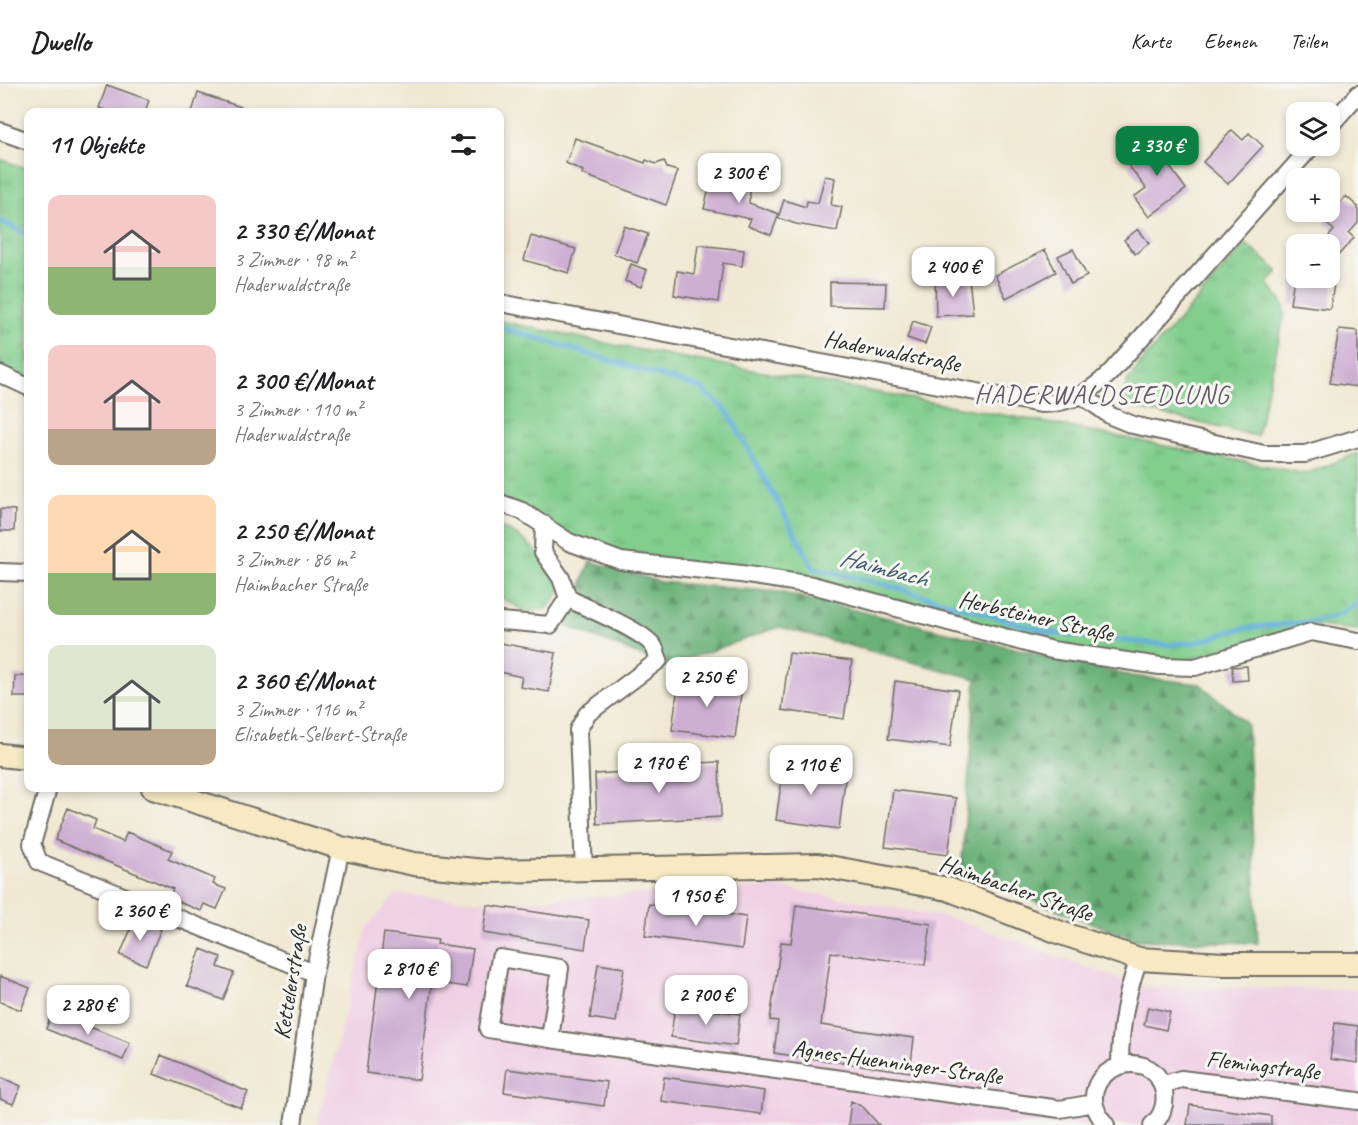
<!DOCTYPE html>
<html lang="de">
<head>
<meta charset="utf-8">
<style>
  :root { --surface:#fff; --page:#f2f2f2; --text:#202124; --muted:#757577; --line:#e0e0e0; --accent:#0b8043 }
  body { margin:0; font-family:Caveat,sans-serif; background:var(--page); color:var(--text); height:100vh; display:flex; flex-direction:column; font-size:22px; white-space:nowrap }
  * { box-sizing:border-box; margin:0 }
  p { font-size:20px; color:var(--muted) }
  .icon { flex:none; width:33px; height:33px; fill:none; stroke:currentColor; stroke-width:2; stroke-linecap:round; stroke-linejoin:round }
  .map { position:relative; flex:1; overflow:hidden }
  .panel { position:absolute; left:24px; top:24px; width:480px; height:684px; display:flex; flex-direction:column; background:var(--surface); border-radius:12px; box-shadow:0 3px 9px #0003 }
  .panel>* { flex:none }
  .fabs { position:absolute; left:1286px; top:18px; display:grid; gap:12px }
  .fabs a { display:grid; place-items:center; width:54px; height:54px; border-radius:12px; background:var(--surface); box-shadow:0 3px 9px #0003; font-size:30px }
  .price { position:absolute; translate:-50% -51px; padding:0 14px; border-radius:12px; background:#fff; color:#222; font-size:20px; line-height:39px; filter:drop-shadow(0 2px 3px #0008) }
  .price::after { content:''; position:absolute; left:50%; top:36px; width:18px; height:14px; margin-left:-9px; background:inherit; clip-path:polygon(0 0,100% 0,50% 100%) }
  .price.on { background:var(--accent); color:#fff }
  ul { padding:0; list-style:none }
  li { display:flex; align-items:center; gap:18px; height:150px; padding:0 24px }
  li span { display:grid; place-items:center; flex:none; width:168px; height:120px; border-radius:12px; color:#555 }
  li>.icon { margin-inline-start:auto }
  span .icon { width:72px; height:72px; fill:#fffc; stroke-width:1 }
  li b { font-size:26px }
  h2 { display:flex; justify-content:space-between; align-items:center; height:72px; padding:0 24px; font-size:26px }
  header { display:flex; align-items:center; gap:36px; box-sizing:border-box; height:84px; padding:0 30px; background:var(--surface); border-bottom:2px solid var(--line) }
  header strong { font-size:28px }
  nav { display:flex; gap:33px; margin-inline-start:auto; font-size:21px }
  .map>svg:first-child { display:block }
  .built { fill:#f0d0e4 }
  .grass { fill:url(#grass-tufts); stroke:#567c5c; stroke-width:1.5 }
  .forest { fill:url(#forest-firs); stroke:#4a6e52; stroke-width:1.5 }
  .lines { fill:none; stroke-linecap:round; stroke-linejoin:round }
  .stream { stroke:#63b1dc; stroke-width:5 }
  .building { fill:#ceafd3 }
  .minor-casing { stroke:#706d65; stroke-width:20 }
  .secondary-casing { stroke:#706d65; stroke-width:26 }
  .minor { stroke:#fff; stroke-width:16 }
  .secondary { stroke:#f6e9c3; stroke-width:22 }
  .labels { text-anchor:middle; stroke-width:6; stroke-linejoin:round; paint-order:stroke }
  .street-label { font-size:24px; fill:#2b2b2b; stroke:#f6f6f2 }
  .neighbourhood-label { font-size:26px; letter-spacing:1.5px; fill:#645966; stroke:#f6f6f2 }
  .water-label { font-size:26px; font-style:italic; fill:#3f5a69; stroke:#f6f6f2 }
</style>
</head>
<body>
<header>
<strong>Dwello</strong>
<nav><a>Karte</a><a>Ebenen</a><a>Teilen</a></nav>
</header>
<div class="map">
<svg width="1358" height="1041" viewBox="0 0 1358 1041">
  <defs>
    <pattern id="grass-tufts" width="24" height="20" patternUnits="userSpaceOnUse" patternTransform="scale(1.5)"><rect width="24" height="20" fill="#82ce8d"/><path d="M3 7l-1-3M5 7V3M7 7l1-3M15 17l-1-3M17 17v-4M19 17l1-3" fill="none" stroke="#70b17a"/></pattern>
    <pattern id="forest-firs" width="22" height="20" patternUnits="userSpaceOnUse" patternTransform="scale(1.5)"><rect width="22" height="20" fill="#69b178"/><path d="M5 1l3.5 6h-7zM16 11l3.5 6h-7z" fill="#579063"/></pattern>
  </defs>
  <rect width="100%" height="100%" fill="#f6f6f2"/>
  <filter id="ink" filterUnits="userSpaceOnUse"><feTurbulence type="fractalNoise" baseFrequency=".0167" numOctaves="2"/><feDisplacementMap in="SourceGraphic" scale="12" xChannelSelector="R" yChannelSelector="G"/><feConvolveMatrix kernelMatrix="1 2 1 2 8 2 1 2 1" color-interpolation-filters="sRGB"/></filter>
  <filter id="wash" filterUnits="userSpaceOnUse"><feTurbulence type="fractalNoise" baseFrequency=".008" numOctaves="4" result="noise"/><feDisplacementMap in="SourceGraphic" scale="24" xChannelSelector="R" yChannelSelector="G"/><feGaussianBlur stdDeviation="1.35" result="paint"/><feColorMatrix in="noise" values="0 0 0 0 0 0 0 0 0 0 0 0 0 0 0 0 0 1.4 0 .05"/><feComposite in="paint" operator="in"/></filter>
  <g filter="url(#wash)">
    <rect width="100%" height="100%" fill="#f0e8d2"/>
    <path class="built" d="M778 803 954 835 1142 903 1358 905V1041H317L366 844 396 810 494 818Z"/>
    <path class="grass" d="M0 75 28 85V303L0 294Z
      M1246 160 1278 187 1268 199 1283 220 1285 229 1257 352 1131 323 1124 313 1127 299 1139 281Z
      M500 237 624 263 1059 341 1306 390 1358 369V546L1309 541 1185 577 1049 565 866 515 607 471 500 427Z
      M500 443C531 455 546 477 561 506L548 524 526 528 500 513 504 495 500 492Z"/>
    <path class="forest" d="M590 477 660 498 779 508 1131 592 1200 600 1247 640 1258 859 1137 856 961 789 976 595 780 543 667 582 566 542Z"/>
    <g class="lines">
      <path class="stream" d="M0 137 28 151
        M500 243 700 304 727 327 814 484 883 500 1052 549 1169 561C1178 558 1182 560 1191 559 1207 557 1221 549 1236 546 1274 537 1328 546 1358 518"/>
    </g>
    <g id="blocks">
      <path class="building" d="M107 1 149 16 145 28H112L99 24Z
        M198 9 250 26 249 28H192Z
        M1232 46 1243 56 1249 49 1263 62 1228 100 1203 78Z
        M1167 51 1177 63 1164 75 1186 105 1149 133 1134 113 1146 104 1128 81Z
        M575 54 645 79 646 76 656 80 664 77 667 84 678 87 666 121 582 90 583 87 566 79Z
        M825 92 835 94 831 121 842 123 837 147 796 140 778 134 784 116 806 123 807 117 818 119Z
        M711 94 749 100V119L779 130 771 151 748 142 751 135 704 125Z
        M1346 112 1358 123V139L1349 149 1354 154 1329 181V152L1334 146 1323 137Z
        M624 142 648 150 637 179 614 170Z
        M1138 145 1149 159 1135 170 1124 156Z
        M531 152 576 165 569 189 524 176Z
        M698 161 744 166 742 182 723 179 718 218 674 211 677 187 694 190Z
        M1073 165 1087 192 1071 200 1058 172Z
        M1045 166 1056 188 1006 214 995 191Z
        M631 180 647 186 641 203 625 197Z
        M1294 194H1335L1330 225 1290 220Z
        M969 195 973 230 936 232 935 197Z
        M830 198 886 199 885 223 830 222Z
        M913 237 931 243 925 260 907 254Z
        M1339 245 1358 247V303L1330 299Z
        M0 425 15 426 14 447H0Z
        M500 559 556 569 549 608 520 603 522 593 500 588Z
        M789 569 852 577 844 635 782 626Z
        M1247 582 1248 596 1233 597 1232 583Z
        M15 592H28V613H14Z
        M679 594 742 602 735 654 672 646Z
        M895 597 958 606 950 663 888 655Z
        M719 678 721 733 597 740 595 690 674 685V680Z
        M784 679 846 688 839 745 776 736Z
        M893 706 956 714 948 771 885 763Z
        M68 724 96 736 93 745 123 758 127 748 172 767 168 775 215 795 213 800 226 805 217 825 204 820 201 827 169 814 173 805 55 756Z
        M649 820 746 833 742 865 645 852Z
        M487 821 589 836 585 865 483 849Z
        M796 821 931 840 925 881 831 868 821 941 914 954 910 988 774 969 778 937 770 936 781 858 791 859Z
        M135 835 161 845 146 881 120 871Z
        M384 849 438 856 437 860 473 865 467 903 432 898 419 996 366 989Z
        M201 865 221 873 218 883 234 889 223 916 187 902Z
        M598 880 624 884 616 938 590 934Z
        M0 892 30 904 21 926 0 918Z
        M675 921 740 930 736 962 671 953Z
        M1148 923 1170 928 1166 946 1144 941Z
        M52 928 130 959 123 976 46 945Z
        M1335 939 1358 942V979L1330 975Z
        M161 971 248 1008 241 1024 154 990Z
        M507 985 607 998 604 1022 504 1008Z
        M0 993 21 1002 13 1020 0 1015Z
        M664 993 764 1007 761 1030 661 1017Z
        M851 1017 863 1023 879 1041H848Z
        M1190 1021 1271 1032V1041H1187Z"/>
    </g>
  </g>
  <g filter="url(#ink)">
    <use href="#blocks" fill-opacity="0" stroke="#706d65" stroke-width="1.5"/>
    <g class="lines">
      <g class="minor-casing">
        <path id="minor" d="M1329 43 1358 10
          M0 47 28 57
          M500 219 1041 320C1070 319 1088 310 1109 290L1312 62
          M0 290 28 303
          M1083 312 1111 332 1133 341 1264 370H1305L1358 354
          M500 419 522 427 569 458 621 477 741 490 812 501 1052 566 1160 582 1195 583 1311 548 1358 557
          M544 440 543 468 561 494 568 514C587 525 645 547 654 563 656 566 657 572 659 576L587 630 578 646 584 787
          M0 488 28 489
          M500 537 550 541 568 514
          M48 704 32 760 39 778 314 889
          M550 955 560 884 500 874 488 945 550 955 1060 1025 1094 1019
          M1120 980C1120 943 1126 910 1139 875
          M1162 1001 1181 995 1358 1017
          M293 1041 314 889 341 764
          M1106 1041C1062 991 1152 951 1164 1008 1166 1020 1162 1033 1152 1041"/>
      </g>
      <g class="secondary-casing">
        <path id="secondary" d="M0 671 28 674
          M153 704 341 764 414 780 485 787 818 781 948 805 1061 849 1139 875 1224 880H1358"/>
      </g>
      <use href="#minor" class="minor"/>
      <use href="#secondary" class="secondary"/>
    </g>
  </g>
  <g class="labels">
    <g class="street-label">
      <text transform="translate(892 267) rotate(11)" y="8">Haderwaldstraße</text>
      <text transform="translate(1036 532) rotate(13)" y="8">Herbsteiner Straße</text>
      <text transform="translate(1016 804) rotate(19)" y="8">Haimbacher Straße</text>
      <text transform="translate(290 898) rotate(-81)" y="8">Kettelerstraße</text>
      <text transform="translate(897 978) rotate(8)" y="8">Agnes-Huenninger-Straße</text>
      <text transform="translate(1263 981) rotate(7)" y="8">Flemingstraße</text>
    </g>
    <g class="neighbourhood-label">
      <text x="1102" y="319">HADERWALDSIEDLUNG</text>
    </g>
    <g class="water-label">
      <text transform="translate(884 483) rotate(15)" y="9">Haimbach</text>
    </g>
  </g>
</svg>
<div class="fabs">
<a><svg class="icon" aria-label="layers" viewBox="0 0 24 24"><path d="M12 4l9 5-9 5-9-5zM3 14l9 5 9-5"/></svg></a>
<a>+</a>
<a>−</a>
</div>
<b class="price on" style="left:1157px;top:93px">2 330 €</b>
<b class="price" style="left:739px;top:120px">2 300 €</b>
<b class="price" style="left:953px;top:214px">2 400 €</b>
<b class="price" style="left:707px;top:624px">2 250 €</b>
<b class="price" style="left:659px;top:710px">2 170 €</b>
<b class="price" style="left:811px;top:712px">2 110 €</b>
<b class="price" style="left:696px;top:843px">1 950 €</b>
<b class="price" style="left:140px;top:858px">2 360 €</b>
<b class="price" style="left:409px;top:916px">2 810 €</b>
<b class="price" style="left:706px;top:942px">2 700 €</b>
<b class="price" style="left:88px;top:952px">2 280 €</b>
<section class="panel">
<h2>11 Objekte<svg class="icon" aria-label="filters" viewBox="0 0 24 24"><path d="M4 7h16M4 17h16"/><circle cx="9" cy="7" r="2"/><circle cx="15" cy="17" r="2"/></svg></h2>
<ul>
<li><span style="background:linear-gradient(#f6c9c9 60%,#8fb573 0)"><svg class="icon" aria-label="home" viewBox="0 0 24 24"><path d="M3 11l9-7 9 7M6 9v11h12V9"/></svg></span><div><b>2 330 €/Monat</b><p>3 Zimmer · 98 m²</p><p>Haderwaldstraße</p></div></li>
<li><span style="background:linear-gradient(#f6c9c9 70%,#b9a48a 0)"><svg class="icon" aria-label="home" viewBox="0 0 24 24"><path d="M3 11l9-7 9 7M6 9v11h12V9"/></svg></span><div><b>2 300 €/Monat</b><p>3 Zimmer · 110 m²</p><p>Haderwaldstraße</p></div></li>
<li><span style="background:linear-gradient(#ffd9b3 65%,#8fb573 0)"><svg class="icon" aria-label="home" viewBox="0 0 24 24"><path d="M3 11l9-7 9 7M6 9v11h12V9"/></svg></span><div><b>2 250 €/Monat</b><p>3 Zimmer · 86 m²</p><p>Haimbacher Straße</p></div></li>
<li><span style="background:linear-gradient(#dfe7d0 70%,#b9a48a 0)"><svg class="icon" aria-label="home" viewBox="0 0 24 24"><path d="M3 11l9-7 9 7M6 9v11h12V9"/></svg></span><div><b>2 360 €/Monat</b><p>3 Zimmer · 116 m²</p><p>Elisabeth-Selbert-Straße</p></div></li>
</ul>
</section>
</div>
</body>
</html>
